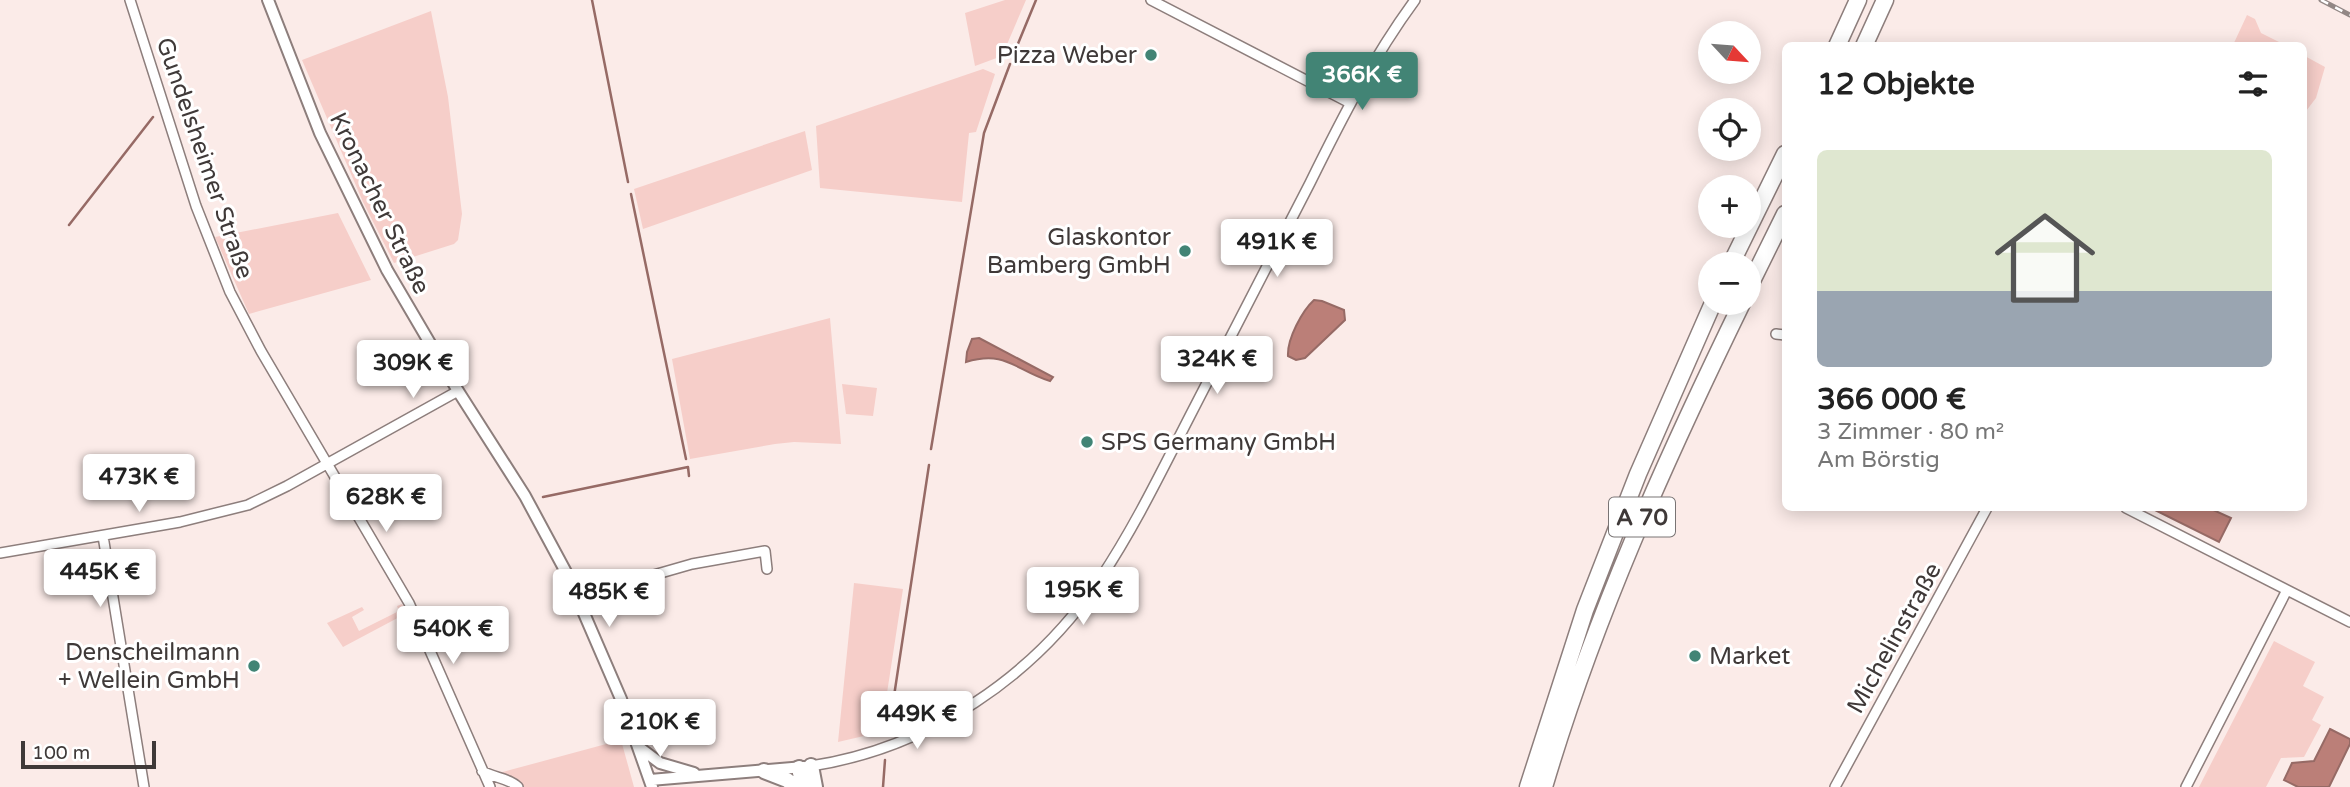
<!DOCTYPE html>
<html lang="de">
<head>
<meta charset="utf-8">
<style>
  :root { --surface:#fff; --page:#f2f2f2; --text:#222; --muted:#767676; --accent:#428475 }
  body { margin:0; font-family:"Varela Round",sans-serif; background:var(--page); color:var(--text); height:100vh; display:flex; flex-direction:column; font-size:26px; white-space:nowrap }
  * { box-sizing:border-box; margin:0 }
  p { font-size:23px; color:var(--muted) }
  .icon { flex:none; width:38px; height:38px; fill:none; stroke:currentColor; stroke-width:2; stroke-linecap:round; stroke-linejoin:round }
  .map { position:relative; flex:1; overflow:hidden }
  .side { position:absolute; left:1782px; top:42px; width:525px; height:469px; display:flex; flex-direction:column; background:var(--surface); border-radius:10px; box-shadow:0 4px 18px #0003 }
  .side>* { flex:none }
  .needle { width:46px; rotate:116deg }
  .tools { position:absolute; left:1698px; top:21px; display:grid; gap:14px }
  .tools a { display:grid; place-items:center; width:63px; height:63px; border-radius:50%; background:var(--surface); box-shadow:0 4px 18px #0003; font-size:35px }
  .scale { position:absolute; left:21px; bottom:18px; width:135px; box-sizing:border-box; padding-left:7px; border:4px solid #3f3938; border-top:0; font-size:19px; line-height:24px; white-space:nowrap; color:#3f3938; -webkit-text-stroke:5px #fff; paint-order:stroke }
  .price { position:absolute; translate:-50% -60px; padding:0 16px; border-radius:7px; background:#fff; color:#222; font-size:23px; line-height:46px; filter:drop-shadow(0 2px 4px #0008) }
  .price::after { content:''; position:absolute; left:50%; top:42px; width:21px; height:16px; margin-left:-10px; background:inherit; clip-path:polygon(0 0,100% 0,50% 100%) }
  .price.on { background:var(--accent); color:#fff }
  ul { padding:0; list-style:none }
  li { display:grid; align-content:center; gap:14px; height:371px; padding:0 35px }
  li span { display:grid; place-items:center; height:217px; border-radius:10px; color:#555 }
  li>.icon { margin-inline-start:auto }
  span .icon { width:126px; height:126px; fill:#fffc; stroke-width:1 }
  li b { font-size:30px }
  h2 { display:flex; justify-content:space-between; align-items:center; height:84px; padding:0 35px; font-size:30px }
  .map>svg:first-child { display:block }
  .green { fill:#f6cec9 }
  .water { fill:#bb7f78; stroke:#966a65; stroke-width:2 }
  .lines { fill:none; stroke-linecap:round; stroke-linejoin:round }
  .stream { stroke:#966a65; stroke-width:2.5 }
  .minor-casing { stroke:#8d7e7c; stroke-width:12 }
  .tertiary-casing { stroke:#8d7e7c; stroke-width:14 }
  .primary-casing { stroke:#8d7e7c; stroke-width:18 }
  .motorway-casing { stroke:#8d7e7c; stroke-width:19 }
  .minor { stroke:#fff; stroke-width:9 }
  .tertiary { stroke:#fff; stroke-width:10 }
  .primary { stroke:#fff; stroke-width:14 }
  .motorway { stroke:#fff; stroke-width:16 }
  .rail-casing { stroke:#928785; stroke-width:5 }
  .rail { stroke:#fff; stroke-width:2.5; stroke-dasharray:8; stroke-linecap:butt }
  .poi-dot { fill:#428475; stroke:#fff; stroke-width:2.5 }
  .labels { text-anchor:middle; stroke-width:6; stroke-linejoin:round; paint-order:stroke }
  .shield { fill:#fff; stroke:#797474; stroke-width:2 }
  .shield-label { font-size:23px; font-weight:bold; fill:#3f3938 }
  .poi-label { font-size:24px; fill:#3f3938; stroke:#fff; text-anchor:end }
  .street-label { font-size:24px; fill:#3f3938; stroke:#fff }
</style>
</head>
<body>
<div class="map">
<svg width="2350" height="787" viewBox="0 0 2350 787">
  <rect width="100%" height="100%" fill="#fbebe8"/>
  <path class="green" d="M1005 0H1026L1002 56 975 66 965 13Z
    M431 11 448 97 462 214 458 240 454 244 394 263 363 202 302 60Z
    M2247 15 2255 19 2261 33 2285 45H2233Z
    M2303 55 2325 67 2316 98 2303 115Z
    M983 69 995 74 976 132 969 133 962 202 820 188 816 126Z
    M805 131 812 170 643 229 634 189Z
    M338 213 371 280 249 314 215 237Z
    M830 318 841 444 794 442 775 444 690 459 672 359Z
    M842 384 877 388 873 416 846 414Z
    M854 583 903 589 881 732 838 742Z
    M402 604 407 613 343 647 327 623 362 607 364 610 352 617 359 631 399 611 397 606Z
    M2274 641 2315 662 2303 686 2324 697 2312 720 2321 725 2304 757 2281 758 2266 787H2199Z
    M621 740 634 787H523L518 779 499 773Z"/>
  <path class="water" d="M1314 300 1322 301 1344 310 1345 320 1305 358 1296 360 1288 356C1287 339 1302 311 1314 300Z
    M979 338 1053 377 1050 381C1015 370 1006 350 966 362L967 352 972 339Z
    M2151 508H2209L2231 518 2219 542Z
    M2330 729 2350 739V744L2329 787H2298L2284 780 2292 763 2314 761Z"/>
  <g class="lines">
    <path class="stream" d="M592 0 628 182
      M1015 51 1036 0
      M631 194 686 459
      M69 225 153 117
      M931 449 984 133 1010 64
      M543 497 688 467 689 476
      M891 716 929 465
      M883 787 885 760"/>
    <g class="minor-casing">
      <path id="minor" d="M130 0 196 206 230 292 261 351 409 603 490 787
        M1151 0 1350 103
        M1776 334 1785 335
        M2126 508 2350 622
        M103 536 144 787
        M0 553 180 522 248 505 287 486 458 391
        M577 597 692 564 765 551 767 569
        M811 766C929 748 1034 677 1100 579 1136 525 1164 466 1194 408 1232 333 1272 258 1310 183 1341 120 1373 57 1415 0
        M482 771C494 778 509 778 518 787
        M1835 787 1987 508
        M2186 787 2287 590"/>
    </g>
    <g class="tertiary-casing">
      <path id="tertiary" d="M268 0 320 133 387 270 458 391 525 496 567 574 621 699 652 787
        M640 748 660 763 694 773
        M650 780 804 767"/>
    </g>
    <g class="primary-casing">
      <path id="primary" d="M811 766 815 787
        M799 768 803 787
        M764 771 787 780 796 787"/>
    </g>
    <g class="motorway-casing">
      <path id="motorway" d="M1837 46 1858 0
        M1864 46 1885 0
        M1731 264 1785 154
        M1748 289 1785 214
        M1528 787 1585 610 1638 474 1713 303
        M1544 787C1594 618 1665 461 1742 303"/>
    </g>
    <use href="#minor" class="minor"/>
    <use href="#tertiary" class="tertiary"/>
    <use href="#primary" class="primary"/>
    <use href="#motorway" class="motorway"/>
    <g class="rail-casing">
      <path id="rail" d="M2321 0 2350 15"/>
    </g>
    <use href="#rail" class="rail"/>
  </g>
  <g class="poi-dot">
    <circle cx="1151" cy="55" r="7"/>
    <circle cx="1185" cy="251" r="7"/>
    <circle cx="1087" cy="442" r="7"/>
    <circle cx="1695" cy="656" r="7"/>
    <circle cx="254" cy="666" r="7"/>
  </g>
  <g class="labels">
    <rect class="shield" x="1609" y="497.5" width="66" height="39" rx="5"/>
    <g class="shield-label">
      <text x="1642" y="525">A 70</text>
    </g>
    <g class="poi-label">
      <text x="1137" y="63">Pizza Weber</text>
      <text x="1171" y="245">Glaskontor<tspan x="1171" dy="28">Bamberg GmbH</tspan></text>
      <text x="1101" y="450" text-anchor="start">SPS Germany GmbH</text>
      <text x="240" y="660">Denscheilmann<tspan x="240" dy="28">+ Wellein GmbH</tspan></text>
      <text x="1709" y="664" text-anchor="start">Market</text>
    </g>
    <g class="street-label">
      <text transform="translate(205 158) rotate(71)" y="8">Gundelsheimer Straße</text>
      <text transform="translate(380 203) rotate(64)" y="8">Kronacher Straße</text>
      <text transform="translate(1894 638) rotate(-61)" y="8">Michelinstraße</text>
    </g>
  </g>
</svg>
<div class="tools">
<a><svg class="needle" viewBox="-14 -14 28 28"><path d="M0-13l5 13h-10z" fill="#e53935"/><path d="M0 13l5-13h-10z" fill="#767676"/></svg></a>
<a><svg class="icon" aria-label="locate" viewBox="0 0 24 24"><circle cx="12" cy="12" r="6"/><path d="M12 2v4M12 18v4M2 12h4M18 12h4"/></svg></a>
<a>+</a>
<a>−</a>
</div>
<div class="scale">100 m</div>
<b class="price on" style="left:1362px;top:112px">366K €</b>
<b class="price" style="left:1277px;top:279px">491K €</b>
<b class="price" style="left:1217px;top:396px">324K €</b>
<b class="price" style="left:413px;top:400px">309K €</b>
<b class="price" style="left:139px;top:514px">473K €</b>
<b class="price" style="left:386px;top:534px">628K €</b>
<b class="price" style="left:100px;top:609px">445K €</b>
<b class="price" style="left:1083px;top:627px">195K €</b>
<b class="price" style="left:609px;top:629px">485K €</b>
<b class="price" style="left:453px;top:666px">540K €</b>
<b class="price" style="left:917px;top:751px">449K €</b>
<b class="price" style="left:660px;top:759px">210K €</b>
<section class="side">
<h2>12 Objekte<svg class="icon" aria-label="filters" viewBox="0 0 24 24"><path d="M4 7h16M4 17h16"/><circle cx="9" cy="7" r="2"/><circle cx="15" cy="17" r="2"/></svg></h2>
<ul>
<li><span style="background:linear-gradient(#dfe7d0 65%,#9aa5b1 0)"><svg class="icon" aria-label="home" viewBox="0 0 24 24"><path d="M3 11l9-7 9 7M6 9v11h12V9"/></svg></span><div><b>366 000 €</b><p>3 Zimmer · 80 m²</p><p>Am Börstig</p></div></li>
</ul>
</section>
</div>
</body>
</html>
